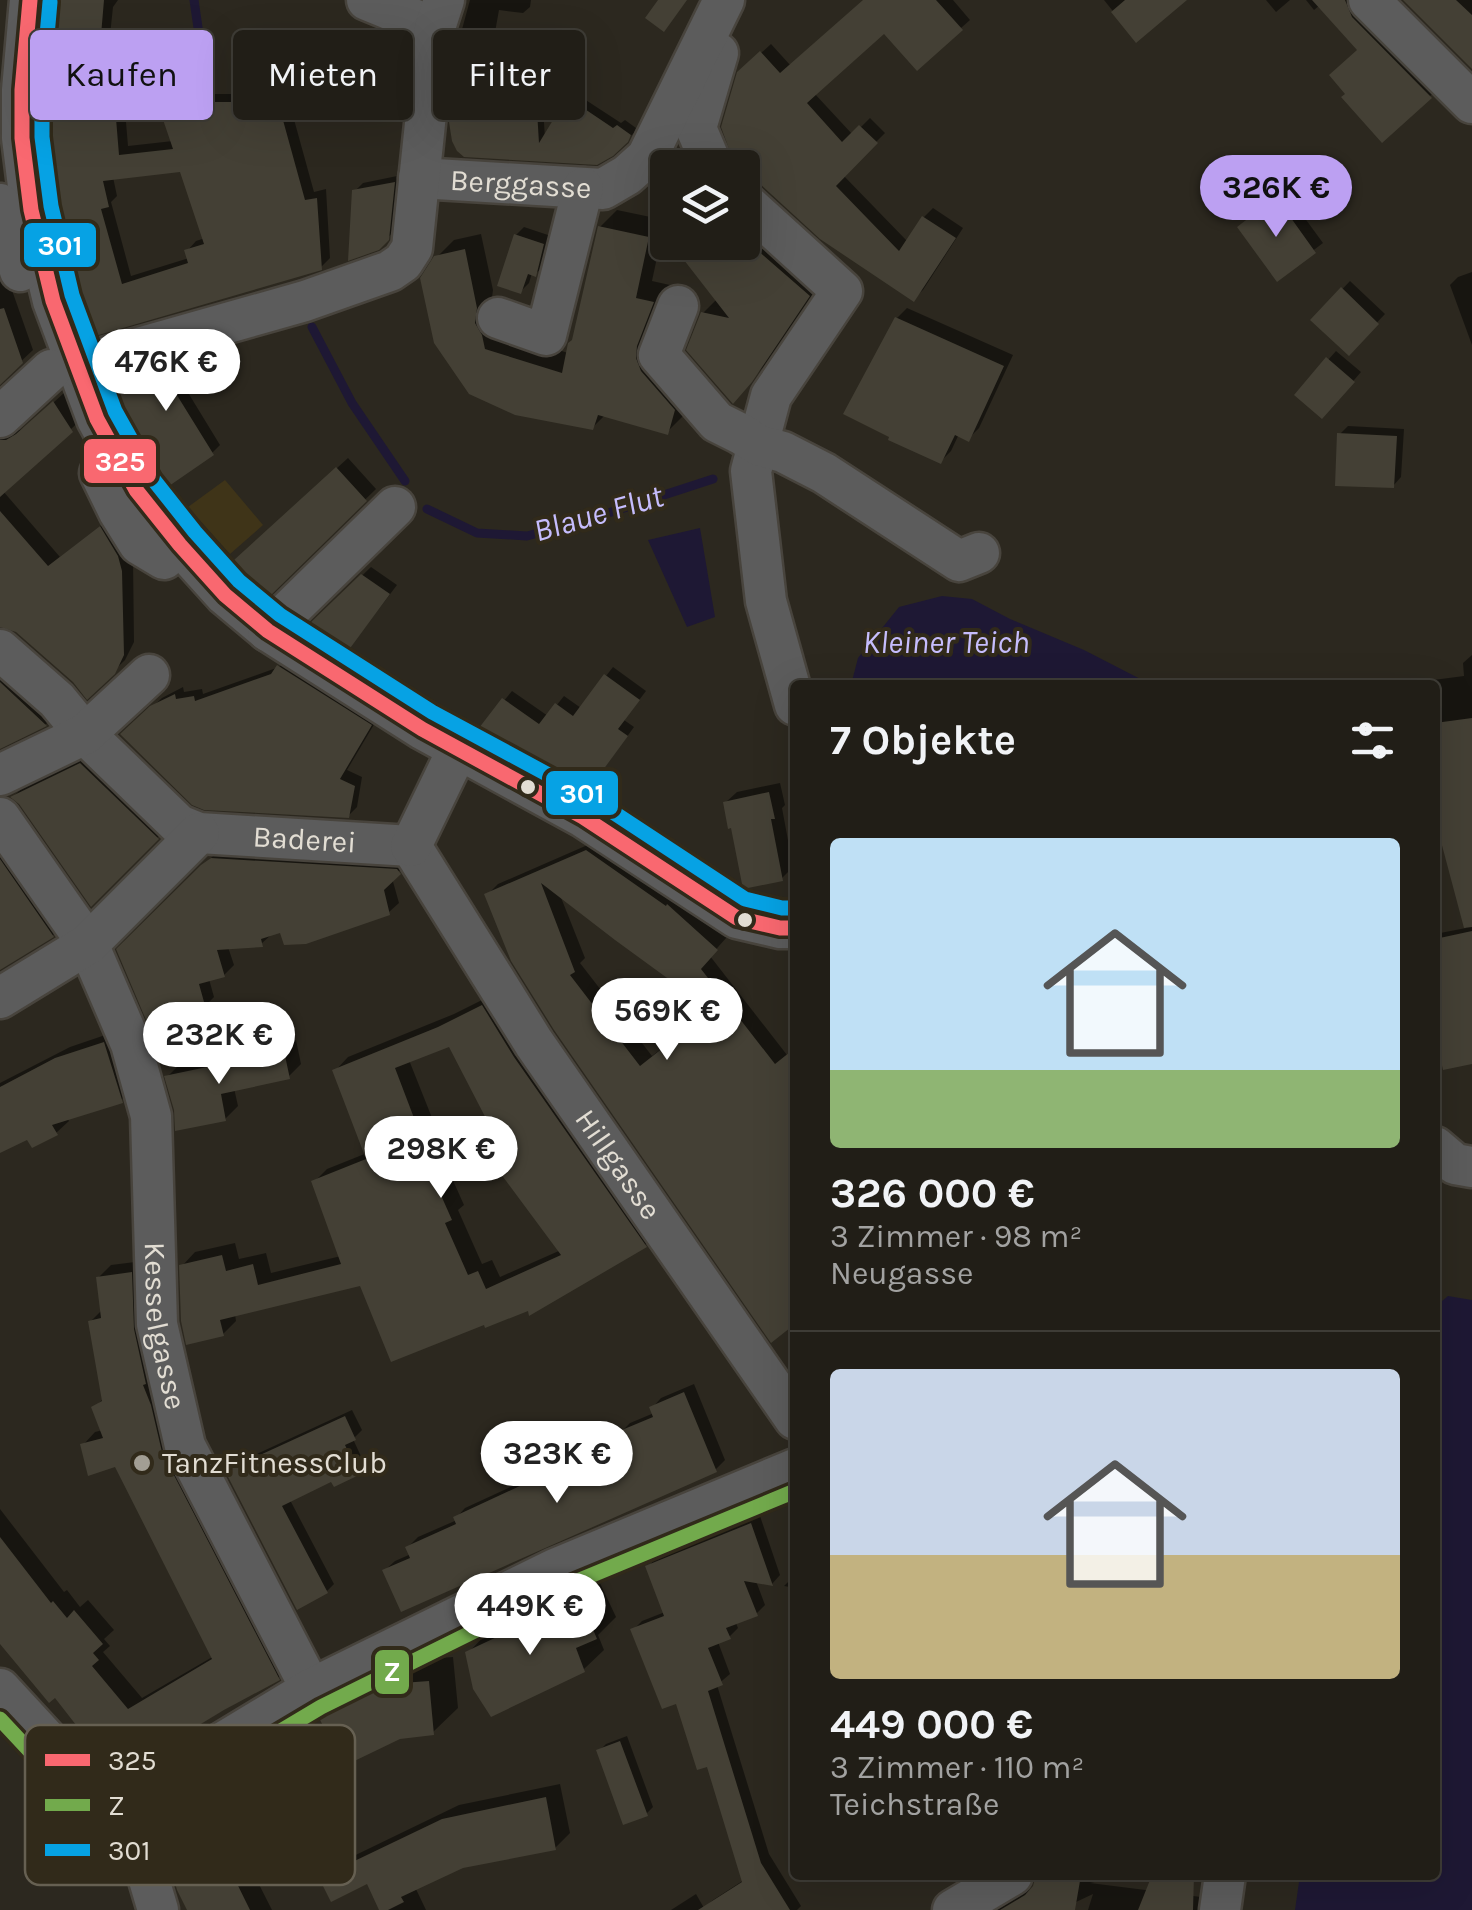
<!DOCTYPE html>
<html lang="de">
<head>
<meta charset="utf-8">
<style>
  :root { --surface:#211e17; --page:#292720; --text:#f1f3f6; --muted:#a2a2a1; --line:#3e3c36; --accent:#bca0f2 }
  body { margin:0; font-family:Karla,sans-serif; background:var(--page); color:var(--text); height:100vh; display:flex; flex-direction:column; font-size:38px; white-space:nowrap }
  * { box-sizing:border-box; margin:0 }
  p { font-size:32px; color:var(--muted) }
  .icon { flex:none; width:55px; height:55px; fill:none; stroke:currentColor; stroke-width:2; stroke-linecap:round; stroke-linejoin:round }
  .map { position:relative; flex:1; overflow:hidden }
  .sheet { position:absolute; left:790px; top:680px; width:650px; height:1200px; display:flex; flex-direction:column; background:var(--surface); border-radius:10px; box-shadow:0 10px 40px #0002,0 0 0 2px var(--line) }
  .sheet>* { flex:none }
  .top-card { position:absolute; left:30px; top:30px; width:610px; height:90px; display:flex; gap:20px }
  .tools { position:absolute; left:650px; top:150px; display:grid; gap:20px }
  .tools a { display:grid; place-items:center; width:110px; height:110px; border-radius:10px; background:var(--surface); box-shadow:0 10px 40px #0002,0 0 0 2px var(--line); font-size:50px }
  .price { position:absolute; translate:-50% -85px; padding:0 22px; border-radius:35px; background:#fff; color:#222; font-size:32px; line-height:65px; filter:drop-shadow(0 2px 5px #0008) }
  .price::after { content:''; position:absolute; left:50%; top:60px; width:30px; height:22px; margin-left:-15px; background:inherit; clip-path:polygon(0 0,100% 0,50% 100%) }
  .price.active { background:var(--accent); color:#111 }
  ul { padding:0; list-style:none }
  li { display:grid; align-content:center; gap:20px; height:530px; padding:0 40px }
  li+li { border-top:2px solid var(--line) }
  li span { display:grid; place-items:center; height:310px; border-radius:10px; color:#555 }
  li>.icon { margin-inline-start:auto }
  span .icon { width:180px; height:180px; fill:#fffc; stroke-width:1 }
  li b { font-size:42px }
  h2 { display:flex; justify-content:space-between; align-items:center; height:120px; padding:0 40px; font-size:42px }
  .tag { padding:0 35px; border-radius:10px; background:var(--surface); box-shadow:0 10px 40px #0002,0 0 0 2px var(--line); font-size:35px; line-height:90px }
  .tag.active { background:var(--accent); color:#111 }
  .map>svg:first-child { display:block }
  .green { fill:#3f3418 }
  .water { fill:#1e1834 }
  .shadow { fill:#0007; fill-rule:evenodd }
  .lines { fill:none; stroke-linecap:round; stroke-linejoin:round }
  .stream { stroke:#1e1834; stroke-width:9 }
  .building { fill:#444035; fill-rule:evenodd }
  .minor-casing { stroke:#48443d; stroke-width:45 }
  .minor { stroke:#5c5c5c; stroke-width:40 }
  .bus-1-casing { stroke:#312a1a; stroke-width:22 }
  .bus-2-casing { stroke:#312a1a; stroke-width:22 }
  .bus-3-casing { stroke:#312a1a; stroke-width:22 }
  .bus-1 { stroke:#f96870; stroke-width:15 }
  .bus-2 { stroke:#72aa4c; stroke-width:15 }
  .bus-3 { stroke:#06a2e4; stroke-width:15 }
  .bus-dot { fill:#e2ddd3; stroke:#312a1a; stroke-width:4 }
  .poi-dot { fill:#a29e94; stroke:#312a1a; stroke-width:4 }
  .labels { text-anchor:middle; stroke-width:8; stroke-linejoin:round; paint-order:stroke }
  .street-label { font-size:30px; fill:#e2ddd3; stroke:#312a1a }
  .poi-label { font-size:30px; fill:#e2ddd3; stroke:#312a1a; text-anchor:start }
  .water-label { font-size:32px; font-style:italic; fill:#c6bdfd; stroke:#312a1a }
  .key { fill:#312a1a; stroke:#666052; stroke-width:2.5 }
  .key-label { font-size:28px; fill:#e2ddd3 }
  .line-badge { stroke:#312a1a; stroke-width:4 }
  .badge-label { font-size:28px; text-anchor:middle; font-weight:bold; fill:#fff }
</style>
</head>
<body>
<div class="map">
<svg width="1472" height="1910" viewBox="0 0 1472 1910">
  <rect width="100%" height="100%" fill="#2c281f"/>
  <path class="green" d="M225 480 263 525 230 554 188 507Z"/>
  <path class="water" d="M700 528 715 617 687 627 648 540Z
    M942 596 972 599 1010 619 1084 650 1152 685H851L858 658 899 607Z
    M1448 1296 1472 1300V1910H1295L1300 1875H1435V1307Z"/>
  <path class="shadow" d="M56 0H118L113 7 109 45 98 56Z
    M470 0H531L530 7 523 13 499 10 487 77 541 73 545 139 569 99 575 93 621 123 625 120 636 128 634 133 611 154 597 162 452 122 461 33Z
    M865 0H953L970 20 961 28 884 30 814 93 853 135 870 118 885 133 843 175 908 242 924 217 933 208 963 228 923 290 913 299 759 180 742 175 739 73 771 44 791 66Z
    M1104 0H1184L1136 40Z
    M1266 0H1290L1276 12Z
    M1306 0H1356L1439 88 1382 139 1348 93 1360 49 1320 5 1314 10Z
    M1406 0H1472V65Z
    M398 29 417 35 412 79 404 87 390 89 382 97 364 54 372 46 389 47 390 37Z
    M208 89 209 94H287L314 192 326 189 330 258 320 268 93 334 59 184 52 115 62 105 124 98 128 146 173 141 160 102 170 93ZM182 169 205 238 196 241 187 251 189 258 131 276 111 202 117 196 113 177Z
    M402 175 396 229 378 248 355 191 363 183Z
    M1285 191 1323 243 1277 278 1248 219Z
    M617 210 665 220 652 281 670 285 653 327 691 392 684 415 667 432 605 415 592 428 516 412 436 258 454 240 481 234 493 290 491 305 502 332 568 353 574 340 600 227Z
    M742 222 820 283 763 367 745 388 703 313 717 299 742 242Z
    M524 227 551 236 544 266 535 274 532 273 529 283 521 291 516 235Z
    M0 256 33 350 0 381Z
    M1472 272V345L1450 285 1458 277Z
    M1350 281 1385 314 1349 352 1314 319Z
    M907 308 1013 355 979 428 968 439 959 434 951 451 941 461 897 318Z
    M218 346 224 364 216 372 184 386 220 445 212 453 112 383 120 375Z
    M1336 351 1361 372 1330 408 1297 395Z
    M65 392 82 419 3 491 60 557 112 517 133 558 134 642 125 660 88 696 75 681 16 630 0 625V426L6 430H20L30 424Z
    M1348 426 1404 429 1401 477 1393 486 1340 434Z
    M348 458 376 489 269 593 248 549Z
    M371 567 397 585 356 639 313 623Z
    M1472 655V1062L1435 1022V934L1466 928 1437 819H1435V685H1395L1464 676 1463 663Z
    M288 658 379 716 347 770 362 777 357 807 348 816 123 734 162 698 183 687 184 692 202 689 203 694 279 667Z
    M0 661 57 713 46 724 0 746Z
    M613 667 646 691 624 720 634 727 595 781 482 727 512 691 548 716 564 696 581 708Z
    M92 754 168 827 92 903 14 796 23 787Z
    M780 783 785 805 782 808 793 867 782 878 725 803 737 792Z
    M599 840 680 895 727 937 710 956 787 1055 795 1048V1321L487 895 498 884ZM560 895 714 1008 652 1056 580 963 585 958Z
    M223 849 409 862 392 878 399 903 389 912 281 930 271 935 261 944 228 947 234 965 224 975 209 979 214 997 204 1007 119 950 214 855Z
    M0 851 64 924 53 935 0 967Z
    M496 993 658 1232 645 1245 529 1308 361 1283 235 1314 236 1321 223 1334 182 1266 195 1252 235 1243 239 1259 266 1253 271 1273 341 1256 314 1182 327 1169 367 1153 335 1071 348 1057 454 1014ZM451 1044 494 1128 444 1148 409 1060ZM492 1159 561 1250 500 1277 492 1260 482 1264 458 1210 464 1205 451 1176Z
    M117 1031 134 1088 121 1100 67 1118 69 1121 56 1133 28 1136 0 1151V1083L70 1047Z
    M296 1040 301 1064 288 1077 234 1088 238 1106 225 1119 176 1110 167 1077 180 1064Z
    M143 1261 155 1372 291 1665 278 1678 121 1770 55 1694 0 1640V1509L64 1592 67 1590 80 1607 88 1600 114 1630 104 1639 110 1646 103 1652 142 1698 214 1656 116 1464 83 1445 95 1432 103 1430 94 1408 104 1398 90 1322 102 1310 98 1278 111 1265Z
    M694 1384 725 1460 716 1469 385 1570 395 1561 411 1554 408 1547 418 1537 457 1520 456 1518 465 1508 558 1465 562 1475 626 1447 620 1433 630 1423 654 1413 652 1408 661 1398Z
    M352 1410 362 1430 353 1439 365 1465 358 1473 332 1478 290 1500 334 1584 327 1591 228 1472 235 1464Z
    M760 1516 780 1575 772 1584 756 1581 765 1605 756 1614 735 1621 738 1628 729 1637 718 1642 730 1674 717 1685 769 1854 801 1906 797 1910H671L696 1894 704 1908 713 1900 744 1880 708 1763 678 1700 633 1630 642 1621 665 1612 648 1567 656 1558Z
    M795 1578V1588L784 1586 791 1579Z
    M599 1581 616 1617 598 1635 604 1650 584 1669 468 1653 487 1633Z
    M453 1657 458 1708 433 1732 323 1718 347 1694 415 1660Z
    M627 1736 653 1807 646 1814 599 1751 606 1744Z
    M241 1759 264 1799 250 1813 229 1825 272 1910H190L157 1813 172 1798Z
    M560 1784 570 1833 555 1848 462 1866 415 1887 426 1910H382L368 1881 322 1878 337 1864 459 1805Z
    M1054 1875H1127L1090 1883 1201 1897 1199 1910H1088L1093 1894 1059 1910H997Z"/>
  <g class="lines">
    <path class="stream" d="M194 0 205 76
      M312 327 352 403 405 481
      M427 509 477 533 527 536 590 519 713 479"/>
  </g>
  <path class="building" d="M53 0H104L99 59 49 55Z
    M658 0H687L664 32 645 18Z
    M863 0H936L963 30 917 71 884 34 807 103 842 142 859 125 878 143 836 186 899 251 922 216 956 238 914 302 820 239 758 182 743 177 742 168H736L721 127 737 72 760 51 780 73Z
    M1125 0H1187L1136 43 1111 12Z
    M1312 0H1345L1352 17 1432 98 1382 143 1341 97 1345 94 1329 75 1357 50Z
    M1403 0H1456L1472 15V69Z
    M387 36 410 43 405 90 384 89 383 100 358 98 361 53 386 54Z
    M458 40 490 42 482 82 535 78 539 143 567 97 613 128 617 125 631 135 628 142 613 156 597 165 464 157 457 151 452 141 449 122Z
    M198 97 200 102H278L305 200 317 198 322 270 92 337 76 294 54 206 52 187 56 186 49 114 115 106 119 155 173 149 157 102ZM180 172 204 244 184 250 188 263 122 284 101 209 109 207 103 181Z
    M395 182 389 240 379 250 348 261 352 190Z
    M1276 197 1316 253 1277 282 1237 227Z
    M598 226 649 237 636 298 654 302 637 346 636 358 641 371 675 410 668 435 598 415 593 430 515 415 469 394 434 343 420 278 434 256 465 249 477 308 475 323 482 335 485 349 562 373 568 343 572 340Z
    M514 234 544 244 536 277 528 274 521 294 497 286Z
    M670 242H748L810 296 752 382 733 404 686 350 701 312 729 318Z
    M1341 287 1379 324 1349 356 1310 320Z
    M4 308 23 363 0 385V309Z
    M895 317 1004 366 969 442 955 435 941 464 888 440 889 437 843 414Z
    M210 352 218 374 175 392 214 455 169 486 118 408 109 382Z
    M1326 357 1355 382 1322 419 1294 395Z
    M53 401 73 432 0 497V440H6L16 434Z
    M1337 433 1397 436 1394 488 1335 486Z
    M336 467 367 501 269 597 234 560Z
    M0 511 48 566 100 526 118 556 122 571 124 655 115 674 87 700 73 682 16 632 0 627Z
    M361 574 390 594 348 651 309 624Z
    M277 665 372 725 340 779 355 786 349 818 204 810 192 805 120 734 150 706 175 694 176 699 194 696 195 701 271 674Z
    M604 674 640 700 618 729 628 736 587 792 559 777 521 749 517 754 479 728 502 698 539 724 555 703 573 716Z
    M0 682 47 726 0 749Z
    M1472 718V927L1464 928 1435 819V723Z
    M80 763 159 839 91 907 19 804 10 797Z
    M769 792 775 819H771L783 881 743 889 731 828 728 829 723 802Z
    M586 850 666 906 667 904 718 950 701 969 775 1064 795 1048V1324L771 1343 554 1030 511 961 484 894ZM541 883 615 940 711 1010 640 1066 570 975 575 972Z
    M211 858 397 869 401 874 384 890 390 915 306 944 284 945 280 933 261 939 263 947 217 950 225 977 199 984 206 1009 149 1027 116 949 201 865Z
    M0 859 54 937 0 970Z
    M1472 931V1064L1443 1070 1435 1034V939Z
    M482 1005 514 1057 647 1247 529 1316 528 1311 485 1328 484 1325 391 1362 360 1286 220 1320 224 1336 186 1345 181 1321 179 1265 222 1255 226 1271 253 1264 258 1285 341 1264 311 1181 366 1159 332 1070 438 1027ZM449 1047 494 1134 430 1160 395 1068ZM492 1162 561 1255 486 1289 478 1271 468 1275 445 1223 452 1220 436 1184Z
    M104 1042 123 1103 52 1125 58 1135 32 1148 27 1140 0 1153V1087L55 1058Z
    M284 1051 290 1079 221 1094 226 1121 175 1131 174 1110 164 1076Z
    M132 1272 134 1329 146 1384 143 1385 151 1405 162 1452 280 1680 224 1710 121 1772 108 1766 55 1698 49 1703 0 1644V1537L51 1603 53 1601 67 1618 74 1610 103 1644 93 1653 99 1660 92 1666 128 1709 212 1659 115 1467 88 1476 80 1444 103 1438 91 1407 102 1401 88 1321 101 1318 96 1277Z
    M684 1392 717 1472 401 1612 382 1570 410 1558 405 1547 456 1524 453 1517 548 1473 552 1482 625 1451 617 1432 653 1417 649 1407Z
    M345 1416 356 1440 345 1445 359 1475 334 1487 331 1482 282 1506 328 1593 297 1610 225 1471Z
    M751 1523 773 1586 744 1581 758 1616 726 1628 731 1639 708 1648 723 1685 708 1691 761 1863 790 1910H698L742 1882 707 1767 697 1770 676 1704 662 1709 630 1629 664 1616 645 1566Z
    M580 1598 597 1639 576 1648 585 1672 491 1717 473 1689 465 1652Z
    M429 1681 434 1735 400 1739 344 1766 319 1718 388 1684Z
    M620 1741 648 1816 623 1825 596 1750Z
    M225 1771 251 1815 214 1837 250 1910H187L177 1890 155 1813Z
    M546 1797 556 1850 463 1868 401 1897 404 1902 388 1910H379L367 1884 331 1902 319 1878 442 1819Z
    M1036 1875H1081L1075 1910H1000L1025 1895 1033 1886Z
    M1152 1875H1194L1193 1910H1138Z"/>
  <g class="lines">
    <g class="minor-casing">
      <g id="minor">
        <path d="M30 0 22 90V138L31 210 53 301 97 419 136 490 180 545 225 595 268 631 422 729 583 817 737 918 780 928H795"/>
        <path d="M367 0 435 28"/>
        <path d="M1369 0 1472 103"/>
        <path d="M713 168 696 128 718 53"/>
        <path id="s1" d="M419 178 603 189 627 175 647 157 724 0"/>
        <path d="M742 200 842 291 771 396 751 471 766 601 795 705"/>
        <path d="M0 204 20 271"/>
        <path d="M678 306 659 355 717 422 741 434 758 445 783 452 824 473 959 561 979 553"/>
        <path d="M498 318 546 335 583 188"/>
        <path d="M75 366 305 301 390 271 403 262 412 248 435 28 444 0"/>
        <path d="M0 417 51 370"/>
        <path d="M100 473 119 512 139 544 164 559 180 545"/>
        <path d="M268 631 395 507"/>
        <path id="s2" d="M0 650 57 700 85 734 179 825 199 833 411 846"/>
        <path d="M0 775 85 734 149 675"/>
        <path id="s3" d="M0 818 88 944 131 1044 151 1116 157 1324 185 1446 311 1689"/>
        <path id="s4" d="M411 846 534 1043 795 1419"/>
        <path d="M411 846 458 749"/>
        <path d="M0 998 88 944 199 833"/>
        <path d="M1435 1147 1455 1164 1472 1167"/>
        <path d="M0 1689 83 1779 107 1793 128 1799"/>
        <path d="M128 1799 133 1826 158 1910"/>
        <path d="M93 1821 311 1689 555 1569 795 1469"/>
        <path d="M953 1910 1012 1875"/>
        <path d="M1220 1910 1225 1875"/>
      </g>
    </g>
    <use href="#minor" class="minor"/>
    <g class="bus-1-casing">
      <path id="bus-1" d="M30 0 22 90V138L31 210 53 301 97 419 136 490 180 545 225 595 268 631 422 729 583 817 737 918 780 928H795"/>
    </g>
    <g class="bus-2-casing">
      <path id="bus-2" d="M0 1719 70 1794 98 1811 123 1818
        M138 1816 321 1707 563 1587 795 1491"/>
    </g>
    <g class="bus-3-casing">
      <path id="bus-3" d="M50 2 42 91V137L51 206 72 295 115 411 153 479 195 532 239 581 280 615 432 712 593 799 745 899 782 908H795"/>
    </g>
    <use href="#bus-1" class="bus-1"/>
    <use href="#bus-2" class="bus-2"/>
    <use href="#bus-3" class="bus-3"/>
  </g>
  <g class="bus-dot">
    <circle cx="528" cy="787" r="9"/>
    <circle cx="745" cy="920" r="9"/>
  </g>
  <circle class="poi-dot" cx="142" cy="1463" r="10"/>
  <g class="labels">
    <g class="street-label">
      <text dy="10" stroke="none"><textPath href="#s1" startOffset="102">Berggasse</textPath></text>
      <text dy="10" stroke="none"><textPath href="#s2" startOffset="378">Baderei</textPath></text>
      <text dy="10" stroke="none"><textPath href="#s4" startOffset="380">Hillgasse</textPath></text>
      <text dy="10" stroke="none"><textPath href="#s3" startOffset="548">Kesselgasse</textPath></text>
    </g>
    <g class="poi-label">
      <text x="162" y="1473">TanzFitnessClub</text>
    </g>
    <g class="water-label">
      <text transform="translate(598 513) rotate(-16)" y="11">Blaue Flut</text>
      <text x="946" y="653">Kleiner Teich</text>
    </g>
  </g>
  <rect x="25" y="1725" width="330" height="160" rx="15" class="key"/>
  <rect x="45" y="1754" width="45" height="12" fill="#f96870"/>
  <rect x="45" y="1799" width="45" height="12" fill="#72aa4c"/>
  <rect x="45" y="1844" width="45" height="12" fill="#06a2e4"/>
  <g class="key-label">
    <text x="108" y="1770">325</text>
    <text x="108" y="1815">Z</text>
    <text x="108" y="1860">301</text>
  </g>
  <g class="line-badge">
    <rect x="22" y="221" width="76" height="48" rx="10" fill="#06a2e4"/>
    <rect x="82" y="437" width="76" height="48" rx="10" fill="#f96870"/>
    <rect x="544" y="769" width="76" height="48" rx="10" fill="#06a2e4"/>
    <rect x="373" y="1648" width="38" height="48" rx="10" fill="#72aa4c"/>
  </g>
  <g class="badge-label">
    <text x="60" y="255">301</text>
    <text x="120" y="471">325</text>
    <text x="582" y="803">301</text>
    <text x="392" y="1681">Z</text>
  </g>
</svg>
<div class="tools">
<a><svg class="icon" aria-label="layers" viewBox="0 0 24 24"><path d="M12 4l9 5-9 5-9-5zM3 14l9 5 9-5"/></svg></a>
</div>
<b class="price active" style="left:1276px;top:240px">326K €</b>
<b class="price" style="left:166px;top:414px">476K €</b>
<b class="price" style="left:667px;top:1063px">569K €</b>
<b class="price" style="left:219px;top:1087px">232K €</b>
<b class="price" style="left:441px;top:1201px">298K €</b>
<b class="price" style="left:557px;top:1506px">323K €</b>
<b class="price" style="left:530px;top:1658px">449K €</b>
<div class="top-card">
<a class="tag active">Kaufen</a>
<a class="tag">Mieten</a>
<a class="tag">Filter</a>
</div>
<section class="sheet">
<h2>7 Objekte<svg class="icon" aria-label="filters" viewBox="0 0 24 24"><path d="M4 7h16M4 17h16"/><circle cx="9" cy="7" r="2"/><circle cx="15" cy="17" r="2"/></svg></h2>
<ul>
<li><span style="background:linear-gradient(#bfe0f5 75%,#8fb573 0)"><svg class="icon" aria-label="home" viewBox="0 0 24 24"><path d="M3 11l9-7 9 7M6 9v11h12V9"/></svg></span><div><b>326 000 €</b><p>3 Zimmer · 98 m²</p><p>Neugasse</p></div></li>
<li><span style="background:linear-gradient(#c9d6e8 60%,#c2b280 0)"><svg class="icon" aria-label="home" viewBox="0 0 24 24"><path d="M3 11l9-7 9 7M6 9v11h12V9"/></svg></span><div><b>449 000 €</b><p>3 Zimmer · 110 m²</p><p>Teichstraße</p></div></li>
</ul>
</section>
</div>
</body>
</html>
